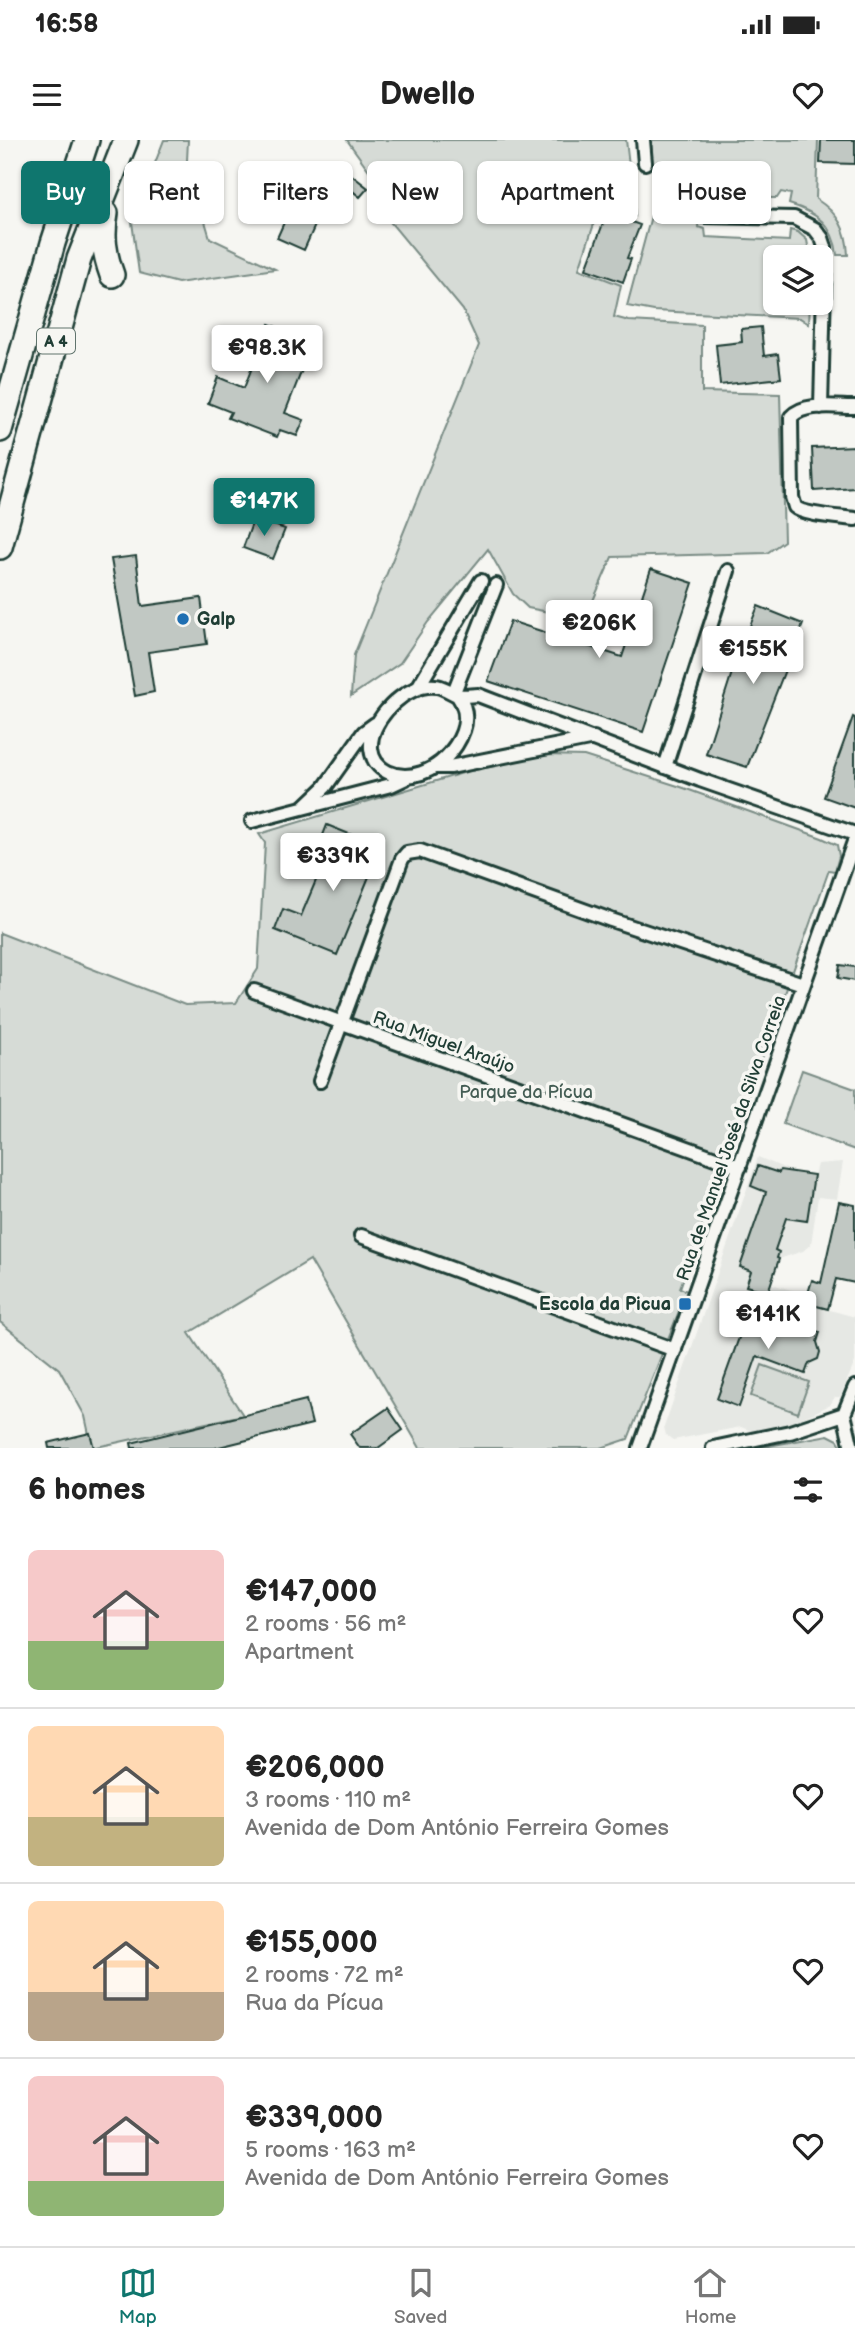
<!DOCTYPE html>
<html lang="en">
<head>
<meta charset="utf-8">
<style>
  :root { --surface:#fff; --page:#f2f2f2; --text:#222; --muted:#767676; --line:#e0e0e0; --accent:#0f766e }
  body { margin:0; font-family:"Balsamiq Sans",sans-serif; background:var(--page); color:var(--text); height:100vh; display:flex; flex-direction:column; font-size:26px; white-space:nowrap }
  * { box-sizing:border-box; margin:0 }
  p { font-size:23px; color:var(--muted) }
  .icon { flex:none; width:38px; height:38px; fill:none; stroke:currentColor; stroke-width:2; stroke-linecap:round; stroke-linejoin:round }
  .map { position:relative; height:1308px; overflow:hidden }
  .details { display:flex; flex-direction:column; background:var(--surface); flex:1 }
  .details>* { flex:none }
  .guide { position:absolute; left:21px; top:21px; width:814px; height:63px; display:flex; gap:14px }
  .fabs { position:absolute; left:763px; top:105px; display:grid; gap:14px }
  .fabs a { display:grid; place-items:center; width:70px; height:70px; border-radius:10px; background:var(--surface); box-shadow:0 2px 5px #0004; font-size:35px }
  .price { position:absolute; translate:-50% -60px; padding:0 16px; border-radius:7px; background:#fff; color:#222; font-size:23px; line-height:46px; filter:drop-shadow(0 2px 4px #0008) }
  .price::after { content:''; position:absolute; left:50%; top:42px; width:21px; height:16px; margin-left:-10px; background:inherit; clip-path:polygon(0 0,100% 0,50% 100%) }
  .price.selected { background:var(--accent); color:#fff }
  ul { padding:0; list-style:none }
  li { display:flex; align-items:center; gap:21px; height:175px; padding:0 28px }
  li+li { border-top:2px solid var(--line) }
  li span { display:grid; place-items:center; flex:none; width:196px; height:140px; border-radius:10px; color:#555 }
  li>.icon { margin-inline-start:auto }
  span .icon { width:84px; height:84px; fill:#fffc; stroke-width:1 }
  li b { font-size:30px }
  h2 { display:flex; justify-content:space-between; align-items:center; height:84px; padding:0 28px; font-size:30px }
  .tag { padding:0 24px; border-radius:10px; background:var(--surface); box-shadow:0 2px 5px #0004; font-size:24px; line-height:63px }
  .tag.selected { background:var(--accent); color:#fff }
  .status { display:flex; justify-content:space-between; align-items:center; height:49px; padding:0 35px; background:var(--surface); direction:ltr }
  .status svg { height:19px; fill:currentColor }
  header { display:flex; justify-content:space-between; align-items:center; height:91px; padding:0 28px; background:var(--surface); font-size:32px; font-weight:700 }
  .tab-bar { display:flex; justify-content:space-around; align-items:center; height:98px; border-top:2px solid var(--line); background:var(--surface); font-size:19px; color:var(--muted) }
  .tab-bar a { display:grid; justify-items:center; gap:4px }
  .tab-bar .selected { color:var(--accent) }
  .map>svg:first-child { display:block }
  .built { fill:#e6e8e4 }
  .green { fill:#d6dbd6; stroke:#7a8c85; stroke-width:2 }
  .building { fill:#c1c8c3; stroke:#1f3d34; stroke-width:2 }
  .lines { fill:none; stroke-linecap:round; stroke-linejoin:round }
  .street-casing { stroke:#1f3d34; stroke-width:18 }
  .highway-casing { stroke:#1f3d34; stroke-width:28 }
  .street { stroke:#f6f6f2; stroke-width:12 }
  .highway { stroke:#f6f6f2; stroke-width:23 }
  .poi-dot { fill:#1f6fb2; stroke:#f6f6f2; stroke-width:2.5 }
  .labels { text-anchor:middle; stroke-width:7; stroke-linejoin:round; paint-order:stroke }
  .shield { fill:#f6f6f2; stroke:#60746d; stroke-width:2 }
  .shield-label { font-size:16px; font-weight:bold; fill:#1f3d34 }
  .poi-label { font-size:18px; font-weight:bold; fill:#1f3d34; stroke:#f6f6f2; text-anchor:start }
  .street-label { font-size:18px; fill:#1f3d34; stroke:#f6f6f2 }
  .park-label { font-size:18px; fill:#445d54; stroke:#f6f6f2 }
</style>
</head>
<body>
<div class="status"><b>16:58</b><svg viewBox="0 0 49 12"><path d="M0 12V9h3v3zM5 12V6h3v6zM10 12V3h3v9zM15 12V0h3v12zM26 1h20v11H26zM47 4h2v5h-2z"/></svg></div>
<header><svg class="icon" aria-label="menu" viewBox="0 0 24 24"><path d="M4 6h16M4 12h16M4 18h16"/></svg>Dwello<svg class="icon" aria-label="heart" viewBox="0 0 24 24"><path d="M12 20l-8-8c-3-5 5-10 8-4 3-6 11-1 8 4z"/></svg></header>
<div class="map">
<svg width="855" height="1308" viewBox="0 0 855 1308">
  <rect width="100%" height="100%" fill="#f6f6f2"/>
  <filter id="ink" filterUnits="userSpaceOnUse"><feTurbulence type="fractalNoise" baseFrequency=".0143" numOctaves="2"/><feDisplacementMap in="SourceGraphic" scale="14" xChannelSelector="R" yChannelSelector="G"/><feConvolveMatrix kernelMatrix="1 2 1 2 8 2 1 2 1" color-interpolation-filters="sRGB"/></filter>
  <g filter="url(#ink)">
    <path class="built" d="M758 1017 793 1032 814 1035 817 1024 843 1022 837 1059 818 1057 811 1104 803 1111 779 1119 769 1143 794 1151 805 1163 855 1177V1222L840 1257H835L830 1265 788 1285 756 1293 741 1287 673 1300 666 1295 664 1287Z"/>
    <path class="green" d="M164 0H188L187 21 210 98 275 129 178 143 139 133 132 82Z
      M347 0H626L635 76 601 63 579 129 621 145 614 177 629 181 702 185V252L780 254 784 401 767 413 612 417 585 479 528 468 513 454 488 409 428 482 400 523 351 556 354 515 479 205 463 170 377 66 381 47Z
      M651 0H818L816 59C838 73 847 89 848 115H837C834 85 816 72 789 64L791 54 781 52 777 58 712 57 700 61 698 87 705 89 706 97 789 101 790 90 798 92 807 100 810 117H775V163H810L809 184 800 178 654 171 627 166 655 61Z
      M545 615 584 616 681 647 822 698 837 705 839 716 835 731 829 730 680 1148 687 1151 628 1299 601 1308H420L310 1120 189 1193 243 1275 92 1308 85 1276 59 1229 0 1182V793L185 865 236 863 258 829 265 703 259 694 466 632Z
      M802 930 855 949V1010L783 984Z
      M762 1225 809 1242 798 1273 751 1256Z
      M828 1295 838 1300 842 1308H758Z"/>
    <path class="building" d="M821 0H855V24L820 23Z
      M335 22 368 48 360 57 328 31Z
      M294 60 321 72 304 110 277 98Z
      M607 73 640 85 627 118 631 119 623 142 586 129Z
      M269 184 313 202 285 273 304 280 297 296 280 290 277 297 228 278 231 272 208 263 218 237 244 248Z
      M761 187 764 216 778 214 781 238 720 245 716 205 742 202 741 189Z
      M855 306V348L814 351 812 308Z
      M254 378 285 389 273 419 243 408Z
      M136 416 142 466 201 458 207 504 148 512 154 552 135 556 111 419Z
      M651 429 693 443 643 592 488 541 510 481 622 517Z
      M758 466 803 484 747 627 706 614 735 523Z
      M853 577 855 578V668L824 657Z
      M327 685 374 704 370 714 377 717 337 815 275 790 283 769 301 776 328 712 318 708Z
      M840 825 855 827V841L838 838Z
      M758 1026 779 1033 780 1030 814 1035 807 1081 786 1078 775 1110 779 1112 777 1118 779 1119 768 1152 746 1146 751 1131 740 1127 766 1052 751 1046Z
      M839 1062 855 1065V1143L836 1139 828 1169 805 1163 812 1140 821 1143Z
      M750 1167 820 1192 817 1202 820 1212 818 1219 809 1223 805 1234 757 1216 739 1267 717 1259Z
      M306 1260 312 1284 215 1308H132L131 1303Z
      M388 1268 403 1290 378 1308H360L350 1294Z
      M90 1293 94 1308H49L48 1303Z"/>
    <g class="lines">
      <g class="street-casing">
        <path id="street" d="M643 0 645 23
          M702 76 794 78 815 89 822 98 825 107 821 267
          M855 267C836 267 804 262 791 277L792 357 795 367C803 375 840 377 855 379
          M417 549 481 441
          M454 552 496 445
          M458 556C469 572 467 588 456 605 416 665 337 629 387 570 396 560 409 550 422 547 439 543 444 549 457 555 462 557 472 555 478 555L700 640 855 694
          M435 627H450L594 598
          M665 627 728 431
          M305 666 325 647 364 592 375 584
          M252 681 391 645 406 638
          M254 851 740 1027
          M320 941 402 719 407 713 420 711 611 780 803 844
          M361 1096 675 1210
          M844 1274 852 1308
          M640 1308 855 699
          M713 1308 790 1292 844 1274 855 1247"/>
      </g>
      <g class="highway-casing">
        <path id="highway" d="M106 73C102 96 104 113 112 135
          M0 290 53 103 87 0
          M0 407 79 119 126 0"/>
      </g>
      <use href="#street" class="street"/>
      <use href="#highway" class="highway"/>
    </g>
  </g>
  <g class="poi-dot">
    <circle cx="183" cy="479" r="7"/>
    <rect x="678" y="1157" width="14" height="14" rx="3.5"/>
  </g>
  <g class="labels">
    <rect class="shield" x="37" y="188.5" width="38" height="25" rx="5"/>
    <g class="shield-label">
      <text x="56" y="207">A 4</text>
    </g>
    <g class="poi-label">
      <text x="197" y="485">Galp</text>
      <text x="671" y="1170" text-anchor="end">Escola da Picua</text>
    </g>
    <g class="street-label">
      <text transform="translate(444 902) rotate(20)" y="6">Rua Miguel Araújo</text>
      <text transform="translate(731 998) rotate(-71)" y="6">Rua de Manuel José da Silva Correia</text>
    </g>
    <g class="park-label">
      <text x="526" y="958">Parque da Pícua</text>
    </g>
  </g>
</svg>
<div class="fabs">
<a><svg class="icon" aria-label="layers" viewBox="0 0 24 24"><path d="M12 4l9 5-9 5-9-5zM3 14l9 5 9-5"/></svg></a>
</div>
<b class="price" style="left:267px;top:245px">€98.3K</b>
<b class="price selected" style="left:264px;top:398px">€147K</b>
<b class="price" style="left:599px;top:520px">€206K</b>
<b class="price" style="left:753px;top:546px">€155K</b>
<b class="price" style="left:333px;top:753px">€339K</b>
<b class="price" style="left:768px;top:1211px">€141K</b>
<div class="guide">
<a class="tag selected">Buy</a>
<a class="tag">Rent</a>
<a class="tag">Filters</a>
<a class="tag">New</a>
<a class="tag">Apartment</a>
<a class="tag">House</a>
</div>
</div>
<section class="details">
<h2>6 homes<svg class="icon" aria-label="filters" viewBox="0 0 24 24"><path d="M4 7h16M4 17h16"/><circle cx="9" cy="7" r="2"/><circle cx="15" cy="17" r="2"/></svg></h2>
<ul>
<li><span style="background:linear-gradient(#f6c9c9 65%,#8fb573 0)"><svg class="icon" aria-label="home" viewBox="0 0 24 24"><path d="M3 11l9-7 9 7M6 9v11h12V9"/></svg></span><div><b>€147,000</b><p>2 rooms · 56 m²</p><p>Apartment</p></div><svg class="icon" aria-label="heart" viewBox="0 0 24 24"><path d="M12 20l-8-8c-3-5 5-10 8-4 3-6 11-1 8 4z"/></svg></li>
<li><span style="background:linear-gradient(#ffd9b3 65%,#c2b280 0)"><svg class="icon" aria-label="home" viewBox="0 0 24 24"><path d="M3 11l9-7 9 7M6 9v11h12V9"/></svg></span><div><b>€206,000</b><p>3 rooms · 110 m²</p><p>Avenida de Dom António Ferreira Gomes</p></div><svg class="icon" aria-label="heart" viewBox="0 0 24 24"><path d="M12 20l-8-8c-3-5 5-10 8-4 3-6 11-1 8 4z"/></svg></li>
<li><span style="background:linear-gradient(#ffd9b3 65%,#b9a48a 0)"><svg class="icon" aria-label="home" viewBox="0 0 24 24"><path d="M3 11l9-7 9 7M6 9v11h12V9"/></svg></span><div><b>€155,000</b><p>2 rooms · 72 m²</p><p>Rua da Pícua</p></div><svg class="icon" aria-label="heart" viewBox="0 0 24 24"><path d="M12 20l-8-8c-3-5 5-10 8-4 3-6 11-1 8 4z"/></svg></li>
<li><span style="background:linear-gradient(#f6c9c9 75%,#8fb573 0)"><svg class="icon" aria-label="home" viewBox="0 0 24 24"><path d="M3 11l9-7 9 7M6 9v11h12V9"/></svg></span><div><b>€339,000</b><p>5 rooms · 163 m²</p><p>Avenida de Dom António Ferreira Gomes</p></div><svg class="icon" aria-label="heart" viewBox="0 0 24 24"><path d="M12 20l-8-8c-3-5 5-10 8-4 3-6 11-1 8 4z"/></svg></li>
</ul>
</section>
<nav class="tab-bar">
<a class="selected"><svg class="icon" aria-label="map" viewBox="0 0 24 24"><path d="M3 6l6-2 6 2 6-2v14l-6 2-6-2-6 2zM9 4v14M15 6v14"/></svg>Map</a>
<a><svg class="icon" aria-label="saved" viewBox="0 0 24 24"><path d="M7 4h10v16l-5-4-5 4z"/></svg>Saved</a>
<a><svg class="icon" aria-label="home" viewBox="0 0 24 24"><path d="M3 11l9-7 9 7M6 9v11h12V9"/></svg>Home</a>
</nav>
</body>
</html>
